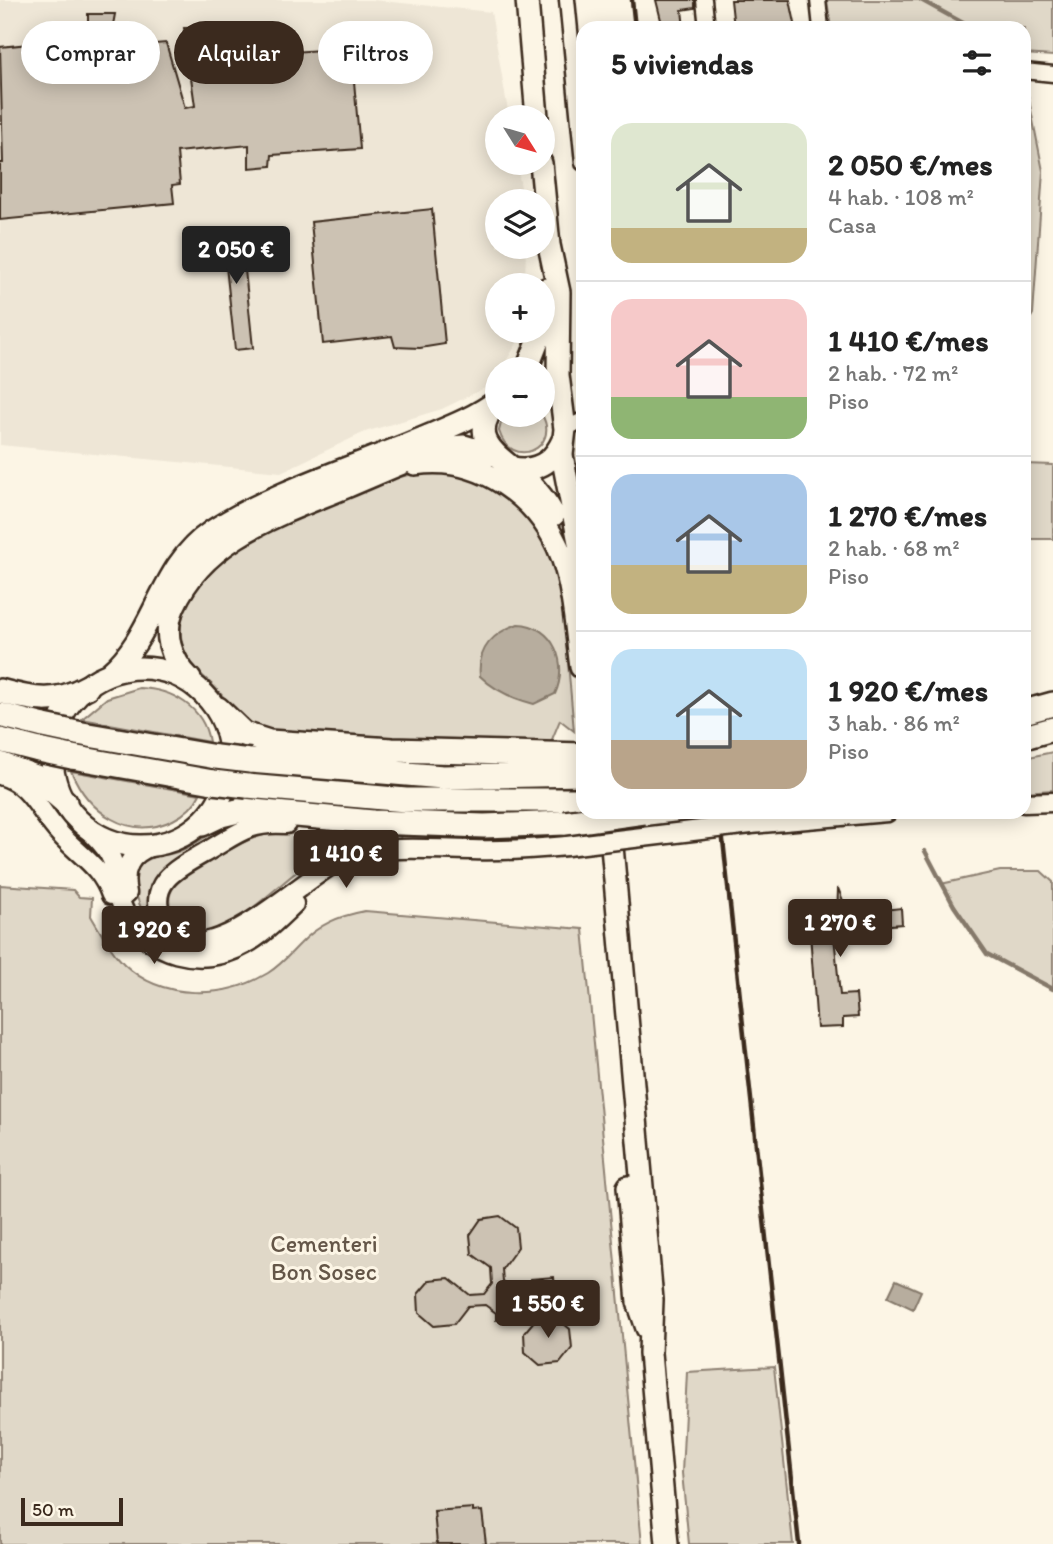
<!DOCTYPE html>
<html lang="es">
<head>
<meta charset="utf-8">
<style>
  :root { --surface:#fff; --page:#f6f6f6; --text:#222; --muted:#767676; --line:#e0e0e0; --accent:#3b2a1e }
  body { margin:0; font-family:Itim,sans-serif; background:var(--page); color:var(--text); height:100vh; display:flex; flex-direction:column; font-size:26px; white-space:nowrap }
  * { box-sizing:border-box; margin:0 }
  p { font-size:23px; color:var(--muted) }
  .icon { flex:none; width:38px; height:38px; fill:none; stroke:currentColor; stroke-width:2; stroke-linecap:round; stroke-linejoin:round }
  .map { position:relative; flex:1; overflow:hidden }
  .drawer { position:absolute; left:576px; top:21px; width:455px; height:798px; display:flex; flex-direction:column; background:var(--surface); border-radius:21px; box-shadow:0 4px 18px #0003 }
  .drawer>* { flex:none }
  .top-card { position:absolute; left:21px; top:21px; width:450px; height:63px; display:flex; gap:14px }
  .needle { width:46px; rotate:127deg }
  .tools { position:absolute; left:485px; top:105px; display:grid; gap:14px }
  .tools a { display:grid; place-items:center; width:70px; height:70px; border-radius:50%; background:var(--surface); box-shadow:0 4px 18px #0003; font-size:35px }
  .scale { position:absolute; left:21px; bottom:18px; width:102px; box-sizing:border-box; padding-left:7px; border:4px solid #3b2a1e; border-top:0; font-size:19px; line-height:24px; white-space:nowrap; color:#3b2a1e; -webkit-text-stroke:5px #fcf5e5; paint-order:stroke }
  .price { position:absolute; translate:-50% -60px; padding:0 16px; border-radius:7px; background:var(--accent); color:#fff; font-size:23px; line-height:46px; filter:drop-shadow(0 2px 4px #0008) }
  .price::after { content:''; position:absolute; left:50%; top:42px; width:21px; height:16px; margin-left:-10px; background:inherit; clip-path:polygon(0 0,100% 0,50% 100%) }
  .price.selected { background:#222; color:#fff }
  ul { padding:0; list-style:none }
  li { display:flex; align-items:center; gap:21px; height:175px; padding:0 35px }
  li+li { border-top:2px solid var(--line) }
  li span { display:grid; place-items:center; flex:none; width:196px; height:140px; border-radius:21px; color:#555 }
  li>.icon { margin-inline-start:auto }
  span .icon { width:84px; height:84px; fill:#fffc; stroke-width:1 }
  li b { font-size:30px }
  h2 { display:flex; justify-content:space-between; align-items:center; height:84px; padding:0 35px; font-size:30px }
  .tag { padding:0 24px; border-radius:32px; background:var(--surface); box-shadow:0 4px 18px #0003; font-size:24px; line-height:63px }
  .tag.selected { background:var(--accent); color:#fff }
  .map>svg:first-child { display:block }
  .built { fill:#eee6d6 }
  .green { fill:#e0d8c8; stroke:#8e8173; stroke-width:2 }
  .water { fill:#b7ad9e; stroke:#85796b; stroke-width:2 }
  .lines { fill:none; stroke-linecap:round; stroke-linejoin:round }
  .stream { stroke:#85796b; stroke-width:4.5 }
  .building { fill:#ccc2b3; stroke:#3b2a1e; stroke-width:2 }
  .minor-casing { stroke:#3b2a1e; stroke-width:19 }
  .tertiary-casing { stroke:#3b2a1e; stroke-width:23 }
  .primary-casing { stroke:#3b2a1e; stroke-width:26 }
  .trunk-casing { stroke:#3b2a1e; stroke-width:28 }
  .minor { stroke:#fcf5e5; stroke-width:14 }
  .tertiary { stroke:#fcf5e5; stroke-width:18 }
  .primary { stroke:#fcf5e5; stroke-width:21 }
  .trunk { stroke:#fcf5e5; stroke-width:23 }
  .rail { stroke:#3b2a1e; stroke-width:4.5 }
  .tertiary-bridge-casing { stroke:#3b2a1e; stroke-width:23; stroke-linecap:butt }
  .trunk-bridge-casing { stroke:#3b2a1e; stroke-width:28; stroke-linecap:butt }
  .tertiary-bridge { stroke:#fcf5e5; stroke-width:18 }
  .trunk-bridge { stroke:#fcf5e5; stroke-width:23 }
  .labels { text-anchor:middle; stroke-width:6; stroke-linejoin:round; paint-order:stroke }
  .park-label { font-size:24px; fill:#645648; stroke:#fcf5e5 }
</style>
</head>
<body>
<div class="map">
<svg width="1053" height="1544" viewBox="0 0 1053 1544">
  <rect width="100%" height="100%" fill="#fcf5e5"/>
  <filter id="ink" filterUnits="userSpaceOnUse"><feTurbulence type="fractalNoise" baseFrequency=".0143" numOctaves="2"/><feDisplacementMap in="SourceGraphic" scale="14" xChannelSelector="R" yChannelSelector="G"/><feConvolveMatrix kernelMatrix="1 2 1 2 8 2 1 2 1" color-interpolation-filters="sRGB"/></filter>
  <g filter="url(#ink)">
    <path class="built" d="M0 0H372L491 12 509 117H497V163H517L523 201H497V247H526L525 285H497V331L524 332 501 369H497L491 385 442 409 365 432 281 472 0 445Z"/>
    <path class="green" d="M827 0H1053V56L1024 54V28H831Z
      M1024 90H1027L1043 171 1033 314 1024 329Z
      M503 415H542C561 448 511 471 499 431Z
      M1024 464 1053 465V539H1024Z
      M430 471 472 477 514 501 548 545 562 594 574 731 560 720 551 742 536 746 438 743 276 731C232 723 236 705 206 679 158 638 186 588 228 555 256 533 292 521 324 507 345 498 366 487 388 480 401 476 416 474 430 471Z
      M139 688C172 689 204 707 209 742L82 719 107 698Z
      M1053 752V790L1024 792V758Z
      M71 771 200 794C194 807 185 814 173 820 128 842 88 811 71 771Z
      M240 821 176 859 162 872 159 929C149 924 142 912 138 900 133 888 131 874 141 864 151 855 165 856 177 852 202 843 211 828 240 821Z
      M280 833 332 837 401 835 400 839C368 844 337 849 308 864 282 877 198 976 172 913 160 885 189 875 208 863 233 849 250 834 280 833Z
      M1000 871H1041L1053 882V989L987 954 941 884Z
      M0 885 73 890 79 897 92 898 91 916C101 933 110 950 124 964 162 1001 225 999 268 973 281 965 290 954 300 944 319 924 339 916 365 911L583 929 642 1544H0Z
      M774 1367 793 1544H689L682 1473 687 1372Z"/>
    <path class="water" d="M518 624C554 625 569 664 555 694L534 704C514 699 495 691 480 676 477 648 493 633 518 624Z
      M896 1280 921 1291 913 1309 888 1297Z"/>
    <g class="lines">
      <path class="stream" d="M921 0 972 28
        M925 851 954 906 987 954 1053 989"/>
    </g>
    <path class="building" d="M656 0H695V8L682 10 684 28H663Z
      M731 0H790L796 28H734Z
      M88 14H115L113 25H128L131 46 166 43 185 108 195 106 184 28 289 27 292 52 351 48 360 149 272 155 271 166 249 168V145L177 152 180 184 172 185 174 203 0 220V163H3L0 47 88 38Z
      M432 209 445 344 420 348 395 347 392 336 323 344 311 222Z
      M241 231 253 348 235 350 224 248 209 249 208 234Z
      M838 888 846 908 875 904V911L901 908 902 924 856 928V934L834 936 840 995 856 994 858 1017 843 1018V1027L817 1028 810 933H815L814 921 837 919Z
      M500 1216 516 1228 518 1247 502 1269 503 1282 515 1291 531 1290V1279L554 1277 556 1300 516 1303 508 1312V1319L496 1320V1313L485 1305 468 1306 454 1324 434 1326 419 1313 418 1294 430 1280 449 1278 470 1295 484 1294 492 1284 491 1268 472 1254 470 1235 481 1219Z
      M545 1308 570 1329 572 1348 560 1363 540 1365 525 1352 524 1333Z
      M473 1508V1512L482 1511 486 1544H437L434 1511Z"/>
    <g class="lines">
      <g class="minor-casing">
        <path id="minor" d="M567 0 583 163
          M704 0 707 28
          M818 0 821 28
          M1024 71 1053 74
          M565 429 583 420"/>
      </g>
      <g class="tertiary-casing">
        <path id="tertiary" d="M0 775C32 784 39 812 60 834 80 856 101 866 111 895
          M1024 803 1053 802
          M286 824C247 821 235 836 204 853 180 867 148 881 161 916 190 995 302 877 339 861 378 843 429 850 471 850 503 851 535 849 567 846
          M751 824 887 812
          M85 826C94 836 107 846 112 860 118 876 116 895 124 911 147 955 202 969 244 945 263 935 279 918 294 904
          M127 893C122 870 129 854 152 846"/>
      </g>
      <g class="primary-casing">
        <path id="primary" d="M527 0 537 117
          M541 163 549 245 559 292 558 375 565 429 562 455 583 563
          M542 330 546 289
          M527 369 542 331
          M497 402C464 442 502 457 527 480 537 490 547 503 554 515
          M415 464C479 454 540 497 562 557 574 591 576 631 581 667
          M510 467C535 474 553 463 563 440
          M52 757a89 89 0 1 1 178 0a89 89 0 1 1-178 0Z
          M110 673C156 634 159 567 211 532 266 495 353 467 416 441 444 429 473 419 497 401
          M190 679C170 659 162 633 174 606 205 537 281 514 346 487 377 474 408 460 440 448L464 446 494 455
          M609 812 652 1300 650 1353 667 1544
          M628 1187 638 1302 647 1328"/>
      </g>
      <g class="trunk-casing">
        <path id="trunk" d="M0 691C33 700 56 705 87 687
          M218 709 244 734 269 742 392 750 583 755
          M1024 712 1053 704
          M0 715 44 726
          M77 733 216 757
          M1024 737 1053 729
          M0 740 39 750
          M72 757 213 782
          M250 761 443 777 583 774
          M0 764 36 777 65 802
          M247 786 406 800H583
          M202 824 221 815 242 810 373 822 484 826 565 823"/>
      </g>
      <use href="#minor" class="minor"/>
      <use href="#tertiary" class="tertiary"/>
      <use href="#primary" class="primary"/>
      <use href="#trunk" class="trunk"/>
      <path class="rail" d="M632 0 635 28
        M720 812 799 1544"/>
      <g class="tertiary-bridge-casing">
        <path id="tertiary-bridge" d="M567 846 751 824"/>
      </g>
      <g class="trunk-bridge-casing">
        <path id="trunk-bridge" d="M44 726 77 733
          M39 750 72 757
          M216 757 250 761
          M213 782 247 786
          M565 823 644 812"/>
      </g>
      <use href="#tertiary-bridge" class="tertiary-bridge"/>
      <use href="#trunk-bridge" class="trunk-bridge"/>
    </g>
  </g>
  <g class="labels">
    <g class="park-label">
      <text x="324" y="1252">Cementeri<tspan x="324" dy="28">Bon Sosec</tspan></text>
    </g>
  </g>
</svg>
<div class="tools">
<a><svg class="needle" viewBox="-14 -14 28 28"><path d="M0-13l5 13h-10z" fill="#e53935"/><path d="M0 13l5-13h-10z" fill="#767676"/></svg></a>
<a><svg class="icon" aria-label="layers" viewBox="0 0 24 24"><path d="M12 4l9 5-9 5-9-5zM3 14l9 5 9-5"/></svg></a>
<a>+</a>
<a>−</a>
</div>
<div class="scale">50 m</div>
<b class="price selected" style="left:236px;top:286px">2 050 €</b>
<b class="price" style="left:346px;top:890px">1 410 €</b>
<b class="price" style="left:840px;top:959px">1 270 €</b>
<b class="price" style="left:154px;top:966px">1 920 €</b>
<b class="price" style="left:548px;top:1340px">1 550 €</b>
<div class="top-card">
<a class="tag">Comprar</a>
<a class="tag selected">Alquilar</a>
<a class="tag">Filtros</a>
</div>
<section class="drawer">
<h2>5 viviendas<svg class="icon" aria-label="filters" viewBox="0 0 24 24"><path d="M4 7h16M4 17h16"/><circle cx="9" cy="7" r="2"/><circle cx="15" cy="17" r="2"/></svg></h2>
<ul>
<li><span style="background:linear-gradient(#dfe7d0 75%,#c2b280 0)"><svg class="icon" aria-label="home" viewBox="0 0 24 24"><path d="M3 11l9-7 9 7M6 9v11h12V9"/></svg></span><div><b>2 050 €/mes</b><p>4 hab. · 108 m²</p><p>Casa</p></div></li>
<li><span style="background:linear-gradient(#f6c9c9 70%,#8fb573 0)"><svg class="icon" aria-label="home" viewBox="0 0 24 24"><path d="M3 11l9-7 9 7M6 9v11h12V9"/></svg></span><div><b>1 410 €/mes</b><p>2 hab. · 72 m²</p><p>Piso</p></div></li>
<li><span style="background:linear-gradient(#a9c7e8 65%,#c2b280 0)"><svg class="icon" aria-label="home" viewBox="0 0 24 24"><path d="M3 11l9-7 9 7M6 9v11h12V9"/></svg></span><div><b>1 270 €/mes</b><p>2 hab. · 68 m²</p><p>Piso</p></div></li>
<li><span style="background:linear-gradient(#bfe0f5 65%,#b9a48a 0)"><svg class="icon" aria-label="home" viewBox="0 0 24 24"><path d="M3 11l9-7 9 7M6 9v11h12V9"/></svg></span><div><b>1 920 €/mes</b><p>3 hab. · 86 m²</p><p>Piso</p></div></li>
</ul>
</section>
</div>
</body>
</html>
